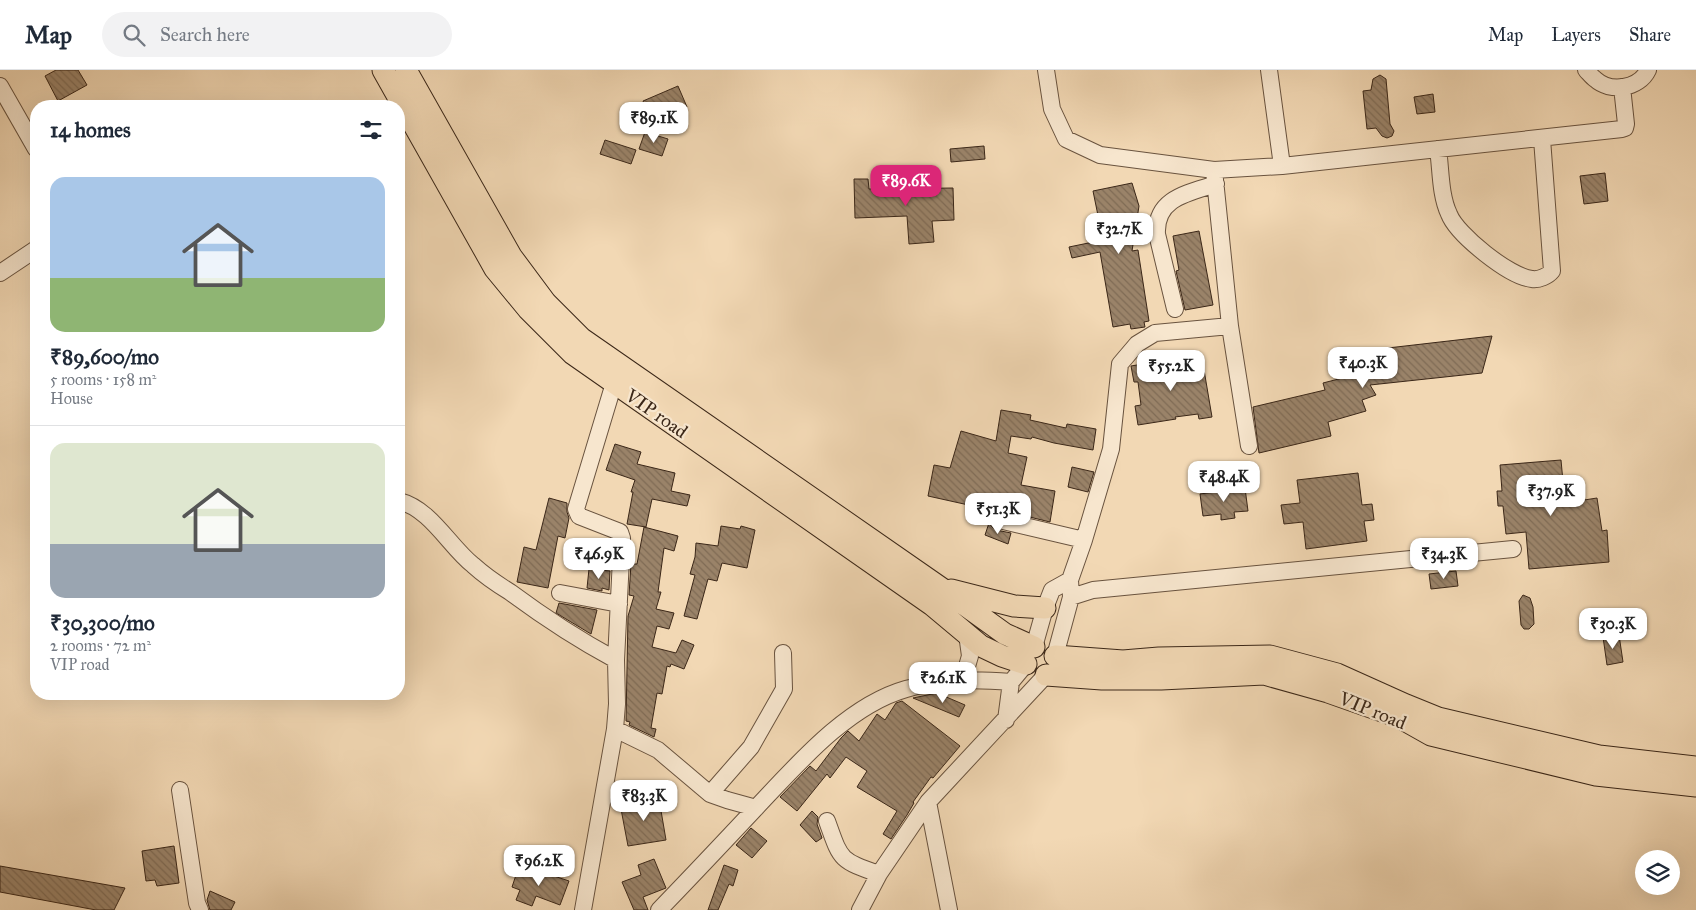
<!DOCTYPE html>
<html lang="en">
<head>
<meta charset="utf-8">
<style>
  :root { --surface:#fff; --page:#f2f2f3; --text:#1f2937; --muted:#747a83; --line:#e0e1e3; --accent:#db2777 }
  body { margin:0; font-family:"IM FELL Great Primer",serif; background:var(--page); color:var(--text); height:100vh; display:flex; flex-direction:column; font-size:19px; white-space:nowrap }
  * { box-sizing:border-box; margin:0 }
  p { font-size:16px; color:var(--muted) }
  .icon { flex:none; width:28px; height:28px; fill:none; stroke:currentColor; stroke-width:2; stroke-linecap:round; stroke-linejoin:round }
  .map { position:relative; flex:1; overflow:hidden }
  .drawer { position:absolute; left:30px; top:30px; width:375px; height:600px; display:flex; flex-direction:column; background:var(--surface); border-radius:20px; box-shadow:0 5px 20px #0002 }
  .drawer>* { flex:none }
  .buttons { position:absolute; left:1635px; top:780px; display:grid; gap:10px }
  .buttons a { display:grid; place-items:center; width:45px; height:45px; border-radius:50%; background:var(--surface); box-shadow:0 5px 20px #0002; font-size:25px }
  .price { position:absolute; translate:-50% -42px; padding:0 11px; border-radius:10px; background:#fff; color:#222; font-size:16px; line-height:32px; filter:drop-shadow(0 1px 2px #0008) }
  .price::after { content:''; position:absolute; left:50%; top:30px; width:15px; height:11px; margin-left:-8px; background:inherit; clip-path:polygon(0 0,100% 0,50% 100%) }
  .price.current { background:var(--accent); color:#fff }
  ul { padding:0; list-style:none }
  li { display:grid; align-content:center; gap:10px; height:265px; padding:0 20px }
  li+li { border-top:1px solid var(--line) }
  li span { display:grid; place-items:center; height:155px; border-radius:15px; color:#555 }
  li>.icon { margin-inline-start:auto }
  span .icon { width:90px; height:90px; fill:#fffc; stroke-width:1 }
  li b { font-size:21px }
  h2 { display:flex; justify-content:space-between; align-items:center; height:60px; padding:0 20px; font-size:21px }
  header { display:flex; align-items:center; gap:30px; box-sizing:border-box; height:70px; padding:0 25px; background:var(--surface); border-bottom:1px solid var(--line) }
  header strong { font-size:24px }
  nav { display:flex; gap:28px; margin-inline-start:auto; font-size:18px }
  .search { width:350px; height:45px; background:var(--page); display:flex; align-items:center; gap:12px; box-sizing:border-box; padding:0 18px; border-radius:28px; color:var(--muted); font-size:19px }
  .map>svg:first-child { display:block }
  .building { fill:url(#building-back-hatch); stroke:#3b2718 }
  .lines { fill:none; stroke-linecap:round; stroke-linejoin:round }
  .minor-casing { stroke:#69533f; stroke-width:18 }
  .major-casing { stroke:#3b2718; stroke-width:23 }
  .minor { stroke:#f7e6ce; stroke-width:16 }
  .major { stroke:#f2d8b4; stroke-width:21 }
  .labels { text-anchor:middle; stroke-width:4.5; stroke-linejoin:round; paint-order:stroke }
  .street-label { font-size:19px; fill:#3b2718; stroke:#f7e6ce }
</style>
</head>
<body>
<header>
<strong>Map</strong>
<div class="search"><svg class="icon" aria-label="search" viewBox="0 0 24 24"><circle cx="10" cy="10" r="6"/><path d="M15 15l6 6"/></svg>Search here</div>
<nav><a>Map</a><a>Layers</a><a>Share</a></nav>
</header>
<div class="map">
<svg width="1696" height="840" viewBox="0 0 1696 840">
  <defs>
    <pattern id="building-back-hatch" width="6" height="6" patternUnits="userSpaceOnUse" patternTransform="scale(1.25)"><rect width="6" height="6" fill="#9a8369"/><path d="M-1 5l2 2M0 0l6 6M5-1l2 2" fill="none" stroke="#7f6b55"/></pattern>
  </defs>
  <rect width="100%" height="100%" fill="#f2d8b4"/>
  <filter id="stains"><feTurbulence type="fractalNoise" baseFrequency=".004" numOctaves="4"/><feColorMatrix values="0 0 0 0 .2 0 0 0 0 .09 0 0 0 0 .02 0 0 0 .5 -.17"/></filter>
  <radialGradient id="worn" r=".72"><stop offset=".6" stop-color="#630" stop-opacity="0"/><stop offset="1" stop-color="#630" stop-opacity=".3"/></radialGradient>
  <path class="building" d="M56 0H78L87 15 58 31 45 6Z
    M1380 5 1386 9 1390 54 1394 61 1392 66 1387 68 1382 66 1376 58 1367 59 1363 21 1371 20 1373 9Z
    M678 16 687 37 652 52 643 31Z
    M1433 24 1435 42 1417 44 1414 27Z
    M645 62 668 69 662 86 639 79Z
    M605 70 636 80 631 94 600 84Z
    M984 76 985 89 951 92 950 79Z
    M1605 103 1608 131 1584 134 1580 106Z
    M854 109H868L869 119 953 118 954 150 932 151 934 172 909 174 907 146 855 148Z
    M1132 113 1139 136 1132 181 1138 180 1149 251 1144 252 1145 257 1131 259 1130 254 1113 257 1100 182 1072 188 1069 177 1103 170 1093 121Z
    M1199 161 1213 235 1185 240 1176 201 1179 200 1173 166Z
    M1492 266 1482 303 1370 315 1376 325 1362 330 1366 341 1328 352 1331 366 1259 383 1253 337 1325 320 1323 313 1358 304 1353 282Z
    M1167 290 1168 299 1203 294 1212 347 1199 349 1198 344 1175 347 1176 349 1138 355 1135 336 1141 335 1138 312H1134L1131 296Z
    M1001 340 1031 345 1030 350 1066 358 1067 354 1096 359 1093 380 1054 373 1032 367 1031 369 1011 366 1008 383 1027 387 1021 415 1055 421 1050 452 1001 440 996 441 991 445V440L928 426 934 395 950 398 961 361 996 371Z
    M615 374 641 382 637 394 675 403 671 421 690 425 687 436 652 429 646 457 627 454 633 422H631L635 410 606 400Z
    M1561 390 1565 433 1597 428 1602 461 1607 460 1609 492 1529 499 1526 462 1506 464 1503 436H1498L1497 421H1502L1500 395Z
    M1072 397 1094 402 1088 422 1068 417Z
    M1358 403 1362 435 1372 434 1374 450 1364 451 1367 471 1306 479 1303 452 1284 454 1281 435 1300 433 1297 410Z
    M1245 418 1248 441 1234 442 1235 448 1221 450V444L1203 446 1200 424Z
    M549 428 567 433V442L569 448 565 468 558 466 548 518 517 512 524 477 536 480Z
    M989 453 992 457 996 460 1011 463 1008 474 985 465Z
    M721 456 740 459 741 456 755 460 747 498 722 493 717 511 708 509 697 549 684 546 695 505 690 504 695 487 696 473 718 476Z
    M644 457 678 466 674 481 664 478 658 522H661L656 539 674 543 669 559 657 556 652 577 676 583 682 570 694 575 684 599 671 594 670 597 667 596 662 624 657 623 651 658 656 659 654 667 629 655 630 652 626 651 628 546 634 526 629 525 631 494H637Z
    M589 499 610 501 609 520 602 518V521L587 518Z
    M1456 501 1458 516 1431 519 1429 504Z
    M1523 525 1530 528 1533 537 1534 554 1529 559H1524L1521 555 1519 531Z
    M559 533 597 540 591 564 556 543Z
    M1619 565 1623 592 1607 595 1603 567Z
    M937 623 965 635 959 647 913 628Z
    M902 631 960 676 933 708 931 707 913 732 914 733 907 745 891 769 883 764 897 741 857 717 867 701 846 687 830 708 827 704 797 741 780 727 810 696 816 701 841 668 848 661 859 671 877 644 885 650 896 633Z
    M658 723 666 770 628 776 621 739 642 735 641 726Z
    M812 741 818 747 817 754 822 768 816 772 800 755Z
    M751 758 767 771 752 788 736 775Z
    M174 776 179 813 157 816 155 810 146 811 142 781Z
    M654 789 666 818 643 827 648 840H634L622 812 641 805 638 795Z
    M724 795 738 800 733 816 729 814 718 840H708Z
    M0 796 125 818 114 840H96L0 822Z
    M519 796 548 806V804L569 811 560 835 536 826 532 836 516 830 520 820 512 817Z
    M210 821 235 832 231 840H210L207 830Z"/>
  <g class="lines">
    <g class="minor-casing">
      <path id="minor" d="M1046 0 1052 39 1066 69 1100 85 1214 100 1282 96 1622 59 1625 58 1626 54 1622 17
        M1269 0 1282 96
        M1586 0C1589 3 1592 7 1595 9 1610 23 1639 19 1648 0
        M0 16 36 79
        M1438 79C1441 100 1440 125 1449 144 1457 165 1510 207 1532 209 1539 210 1548 206 1552 201L1542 69
        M1214 100 1230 256 1249 376
        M0 203 36 179
        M1175 239 1157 164C1155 128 1188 123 1216 114
        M399 431C431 439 449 476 473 495 484 505 497 514 510 522 545 548 577 569 616 590
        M999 450 1084 470
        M560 523 619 534
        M1071 527 1093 520 1513 479
        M1034 577 1045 538 1052 520 1070 510
        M1055 586 1071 527 1070 510 1084 470 1111 379 1120 294 1137 274 1155 263 1230 256
        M963 610 970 586 967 564
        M1006 650 1011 612 1026 594
        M615 659 658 680 710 724 727 730 756 738
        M180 720 197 833 200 840
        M710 724 751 677 784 619 783 583
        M928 732 949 840
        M827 751C841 790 839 790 879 804
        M583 840 615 659 617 634 616 590 622 468 620 462 579 446 576 439 614 313
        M659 840C691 807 722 774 753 741 795 697 846 636 906 619 942 609 974 609 1011 612
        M860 840 879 804 928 732 1046 605"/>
    </g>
    <g class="major-casing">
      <path id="major" d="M383 0 495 199 528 239 573 284 932 535 981 576 1002 586 1026 594
        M406 0 511 186 546 233 581 268 941 518 1005 564 1034 577
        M951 520 1014 536 1045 538
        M1055 586 1123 591 1159 588 1270 586 1337 604 1406 635 1438 648 1599 686 1696 697
        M1046 605 1102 609H1161L1264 604 1328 622 1399 647 1431 665 1596 705 1696 716"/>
    </g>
    <use href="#minor" class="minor"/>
    <use href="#major" class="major"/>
  </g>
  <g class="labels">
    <g class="street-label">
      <text transform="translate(657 343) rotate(35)" y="7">VIP road</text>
      <text transform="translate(1373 640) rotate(22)" y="7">VIP road</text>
    </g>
  </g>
  <rect width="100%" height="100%" filter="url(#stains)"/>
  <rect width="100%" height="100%" fill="url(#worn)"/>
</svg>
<div class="buttons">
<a><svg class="icon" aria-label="layers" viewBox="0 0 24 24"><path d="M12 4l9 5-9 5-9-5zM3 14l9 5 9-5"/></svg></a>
</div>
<b class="price" style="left:654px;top:74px">₹89.1K</b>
<b class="price current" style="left:906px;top:137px">₹89.6K</b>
<b class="price" style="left:1119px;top:185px">₹32.7K</b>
<b class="price" style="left:1363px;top:319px">₹40.3K</b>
<b class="price" style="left:1171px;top:322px">₹55.2K</b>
<b class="price" style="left:1224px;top:433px">₹48.4K</b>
<b class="price" style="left:1551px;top:447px">₹37.9K</b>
<b class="price" style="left:998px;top:465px">₹51.3K</b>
<b class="price" style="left:599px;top:510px">₹46.9K</b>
<b class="price" style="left:1444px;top:510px">₹34.3K</b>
<b class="price" style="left:1613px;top:580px">₹30.3K</b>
<b class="price" style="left:943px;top:634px">₹26.1K</b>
<b class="price" style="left:644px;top:752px">₹83.3K</b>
<b class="price" style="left:539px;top:817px">₹96.2K</b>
<section class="drawer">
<h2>14 homes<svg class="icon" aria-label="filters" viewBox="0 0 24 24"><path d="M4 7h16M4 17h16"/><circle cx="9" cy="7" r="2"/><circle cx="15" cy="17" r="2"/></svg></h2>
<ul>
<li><span style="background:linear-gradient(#a9c7e8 65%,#8fb573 0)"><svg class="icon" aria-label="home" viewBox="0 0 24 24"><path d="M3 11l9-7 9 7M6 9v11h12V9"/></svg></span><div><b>₹89,600/mo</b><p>5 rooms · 158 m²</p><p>House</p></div></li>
<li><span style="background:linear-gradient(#dfe7d0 65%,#9aa5b1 0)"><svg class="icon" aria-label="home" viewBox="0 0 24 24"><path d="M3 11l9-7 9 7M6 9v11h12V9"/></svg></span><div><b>₹30,300/mo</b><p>2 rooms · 72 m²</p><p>VIP road</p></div></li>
</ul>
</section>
</div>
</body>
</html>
